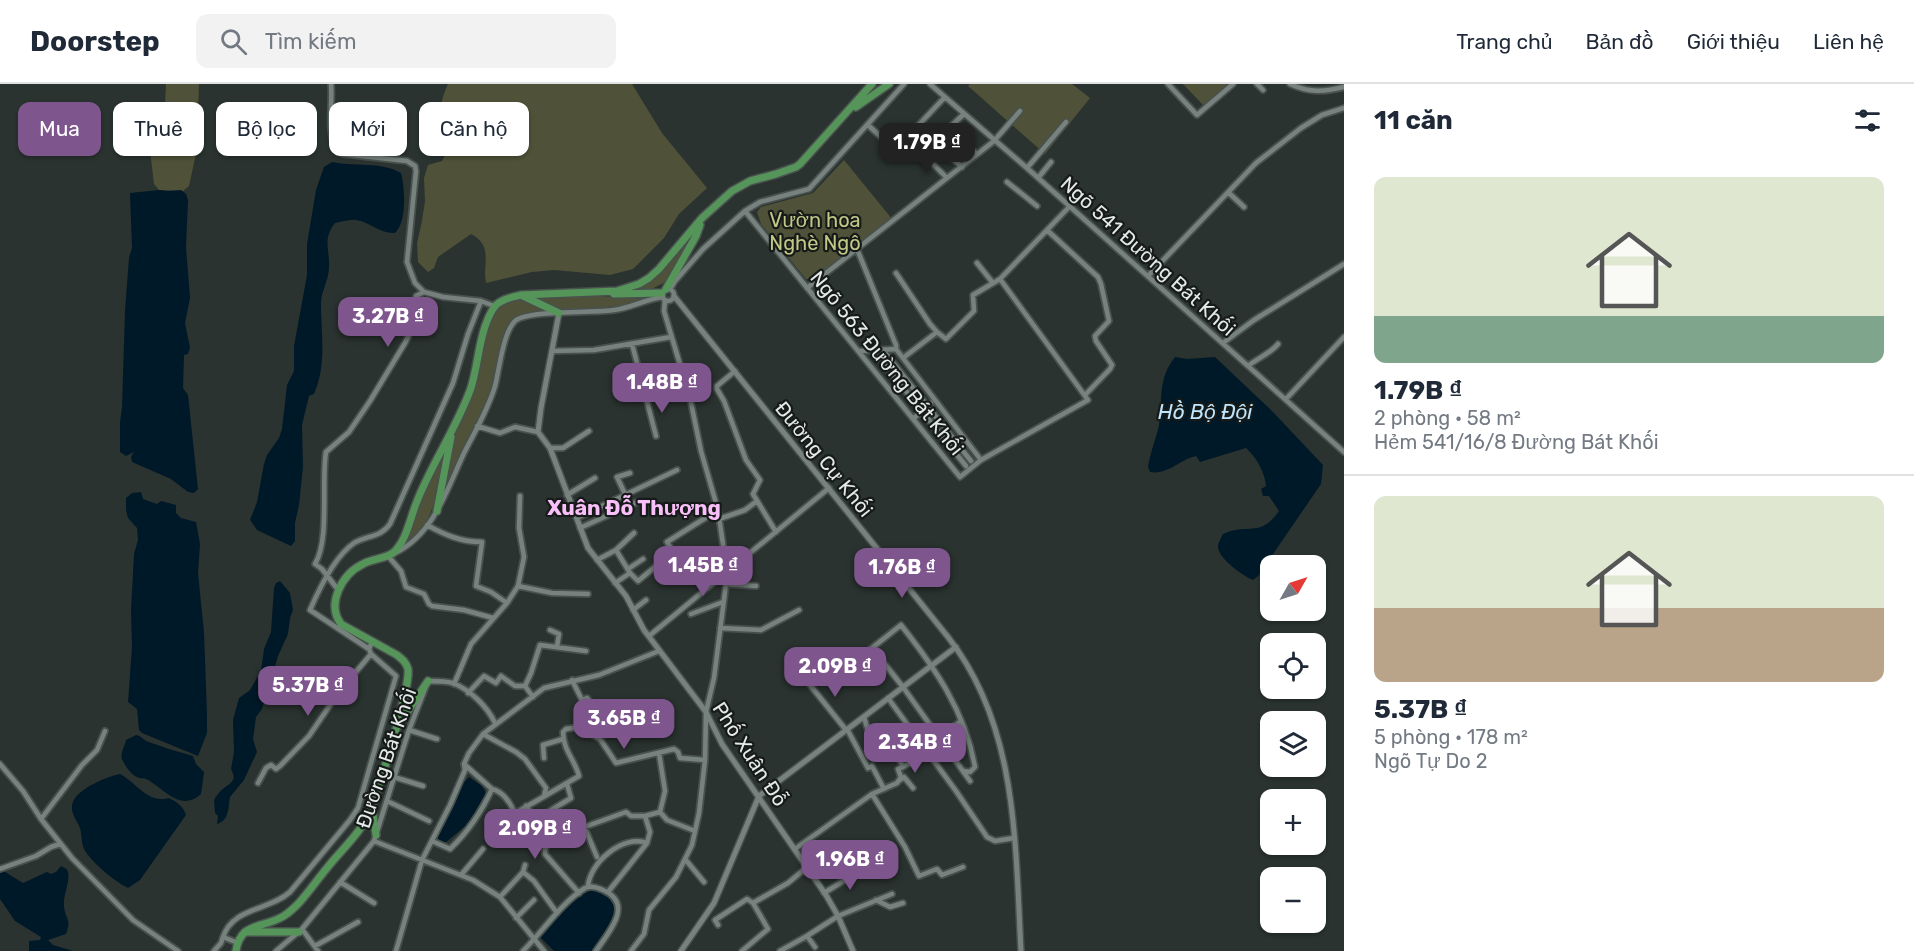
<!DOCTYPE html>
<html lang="vi">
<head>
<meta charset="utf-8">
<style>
  :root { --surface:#fff; --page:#f2f2f3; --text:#1f2937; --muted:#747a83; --line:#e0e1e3; --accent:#7e558c }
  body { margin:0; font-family:Rubik,sans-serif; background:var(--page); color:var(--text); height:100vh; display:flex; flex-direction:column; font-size:22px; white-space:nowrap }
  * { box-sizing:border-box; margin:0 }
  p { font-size:20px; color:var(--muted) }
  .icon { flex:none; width:33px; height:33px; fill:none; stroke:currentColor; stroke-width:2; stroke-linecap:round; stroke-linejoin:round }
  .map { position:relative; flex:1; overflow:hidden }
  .details { display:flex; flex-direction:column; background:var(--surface); width:570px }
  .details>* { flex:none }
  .top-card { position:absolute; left:18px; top:18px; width:570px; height:54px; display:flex; gap:12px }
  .needle { width:39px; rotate:51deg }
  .buttons { position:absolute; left:1260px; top:471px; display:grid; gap:12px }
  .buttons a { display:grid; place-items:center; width:66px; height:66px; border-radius:12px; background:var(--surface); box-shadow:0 2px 4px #0004; font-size:30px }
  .price { position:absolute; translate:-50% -51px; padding:0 14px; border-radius:12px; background:var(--accent); color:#fff; font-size:20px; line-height:39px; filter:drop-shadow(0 2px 3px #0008) }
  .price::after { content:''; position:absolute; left:50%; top:36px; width:18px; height:14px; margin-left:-9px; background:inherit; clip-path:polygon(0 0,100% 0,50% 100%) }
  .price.on { background:#222; color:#fff }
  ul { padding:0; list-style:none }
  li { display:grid; align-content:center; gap:12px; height:318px; padding:0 30px }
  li+li { border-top:2px solid var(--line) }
  li span { display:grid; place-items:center; height:186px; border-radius:12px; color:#555 }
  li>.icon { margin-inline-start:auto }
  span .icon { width:108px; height:108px; fill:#fffc; stroke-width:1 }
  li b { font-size:26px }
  h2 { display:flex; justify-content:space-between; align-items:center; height:72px; padding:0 30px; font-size:26px }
  .chip { padding:0 21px; border-radius:12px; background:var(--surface); box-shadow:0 2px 4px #0004; font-size:21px; line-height:54px }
  .chip.on { background:var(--accent); color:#fff }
  header { display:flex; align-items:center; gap:36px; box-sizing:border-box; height:84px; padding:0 30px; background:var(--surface); border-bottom:2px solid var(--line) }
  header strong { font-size:28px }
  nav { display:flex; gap:33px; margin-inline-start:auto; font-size:21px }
  .search { width:420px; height:54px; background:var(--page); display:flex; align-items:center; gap:15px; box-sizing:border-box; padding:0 21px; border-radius:12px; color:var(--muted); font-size:22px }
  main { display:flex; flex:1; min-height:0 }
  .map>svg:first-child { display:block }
  .green { fill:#4f5238 }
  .water { fill:#001928 }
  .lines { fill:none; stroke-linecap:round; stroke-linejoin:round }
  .minor-casing { stroke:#49514e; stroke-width:8 }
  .tertiary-casing { stroke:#49514e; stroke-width:8 }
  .primary-casing { stroke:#49514e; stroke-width:10 }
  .minor { stroke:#77827e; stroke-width:4.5 }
  .tertiary { stroke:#77827e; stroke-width:5 }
  .primary { stroke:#559559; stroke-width:7 }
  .labels { text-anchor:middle; stroke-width:4.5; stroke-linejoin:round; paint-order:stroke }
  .park-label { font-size:20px; fill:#c2c886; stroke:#161a18 }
  .street-label { font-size:20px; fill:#e4eae8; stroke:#161a18 }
  .water-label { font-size:21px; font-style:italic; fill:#bfe6fe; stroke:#161a18 }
  .neighbourhood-label { font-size:21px; font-weight:bold; fill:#f9bff9; stroke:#161a18 }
</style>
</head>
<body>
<header>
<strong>Doorstep</strong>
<div class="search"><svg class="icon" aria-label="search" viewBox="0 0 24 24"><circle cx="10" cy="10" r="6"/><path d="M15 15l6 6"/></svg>Tìm kiếm</div>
<nav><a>Trang chủ</a><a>Bản đồ</a><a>Giới thiệu</a><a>Liên hệ</a></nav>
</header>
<main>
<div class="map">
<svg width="1344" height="867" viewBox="0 0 1344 867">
  <rect width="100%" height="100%" fill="#2a3330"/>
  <path class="green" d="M166 0H199L197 65 189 102 183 107 159 106 154 100 150 66 163 62Z
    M448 0H632L662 49 707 104 679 130 664 154 633 185 610 191 554 186 532 188 486 199C482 180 494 162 471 150L438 173 434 184 428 188 418 178 417 159 422 137 425 117 424 94 428 81 442 77C449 65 453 53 450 39 436 28 442 14 448 0Z
    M970 0H1072L1090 14 1045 70 968 2Z
    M1183 0H1227L1204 22Z
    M844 76 892 135 818 192 811 195H806L761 140 757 128 761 123 813 109Z
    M693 149 667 197 650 206 621 208 636 202Z
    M578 210 623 214 652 212 628 221 564 227 531 213Z
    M519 213 551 229 521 231 508 240 488 314 444 408 453 352 475 296 489 240 499 222Z
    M447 360C439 399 439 436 403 461L426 402Z"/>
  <path class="water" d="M332 78C356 83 380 77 401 89 405 104 407 138 395 149 380 150 370 138 356 136 349 135 342 138 335 139 322 156 330 165 329 183 329 196 321 207 321 219 321 251 327 280 314 310L309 312 302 341 303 383 299 421 295 439V457L291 462 257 446 250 436 257 418 264 380 267 371 279 354 282 345 287 301 294 287V262L307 191V160L316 106 324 83Z
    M159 106 168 107 181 106 186 110 188 116 186 163 190 214 185 239 190 264 188 270 184 271 183 304 188 311 198 405 194 409 188 408 171 395 132 378 131 373 134 368 126 372 120 368V338L122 323 125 226 129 174 132 164 130 109Z
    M1175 273 1187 275 1215 273 1273 328 1323 381 1321 400 1258 492 1253 496C1243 492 1219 475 1218 463 1218 459 1221 454 1223 450 1248 438 1259 455 1279 427L1269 412H1263L1261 405 1266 402C1265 388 1256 373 1246 364L1200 378 1196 372C1179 376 1168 391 1150 388L1148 383C1150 369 1156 355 1159 341 1163 315 1157 296 1175 273Z
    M141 408 143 415 157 420 161 417 176 421V429L181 434 196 438 200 460 198 489 204 548 207 630V649L198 672 142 649 139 646 137 625 128 618 132 563 131 526 134 470 138 456 137 444 128 434 126 426V414L132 409Z
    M280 497 290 509 293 526 290 534 288 550 278 572 262 625 256 633 253 655 257 668 244 696 230 713C228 723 230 736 217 740L218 732 215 729 214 716C216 712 220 707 224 704 232 698 237 696 231 685L234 668 233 636 239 614 250 606 261 587 264 565 271 548 274 504 276 499Z
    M136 651C142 652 143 656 149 658 163 663 178 668 193 672L196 680 204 688 201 710C180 729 164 704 146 695 144 694 140 695 137 693 131 691 124 680 122 675 120 669 125 662 126 656Z
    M120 690C137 699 148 720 169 714 177 718 183 722 186 731L140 796 128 804C114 797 94 780 85 767 81 760 82 751 80 744 76 735 69 727 73 718 77 705 108 692 120 690Z
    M469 693 482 702 486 709 469 739 445 759 438 755 437 750 463 699Z
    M61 782C64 784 67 784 68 788 70 800 63 810 64 822 65 835 72 835 66 850L48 856 53 861 73 867H29V857L40 856 41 853 15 837 0 815V788L2 786 23 799 47 788 51 790 56 788Z
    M593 806C600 807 605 809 610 815 624 833 603 852 592 867H554L540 853C555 836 570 813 593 806Z"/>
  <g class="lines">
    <g class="minor-casing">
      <path id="minor" d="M331 0C333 21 326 48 337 67L343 70 407 77 415 82 416 87 407 178 415 199 424 208 443 213 481 217 494 222
        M930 0 1027 84 1344 368
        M1168 0 1197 31 1233 0
        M1257 0 1263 6
        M1290 0C1309 9 1325 8 1344 3
        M868 41 895 66 945 13
        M947 45 977 70
        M934 58 962 83
        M1027 84 1066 38
        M947 94 922 69 964 30
        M1038 94 1051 78
        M1007 98 1037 122
        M1229 109 1244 123
        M745 127 960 393 981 376 1088 316 1000 195
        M1048 147 1098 193 1101 200 1109 237 1095 252 1096 257 1112 281 1110 285 1085 311
        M857 165 896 261V265L981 376
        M977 179 993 199
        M896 189 930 240 937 248
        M1148 192 1256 79 1301 44 1322 31 1344 24
        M807 204 994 57 1020 27
        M670 205 675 197 703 165 745 127 760 118 809 105 904 0
        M662 211a6 6 0 1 1 12 0a6 6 0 1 1-12 0Z
        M1223 259 1254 236 1344 180
        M632 260 656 352
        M552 267 594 266 671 253
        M860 267 896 265
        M886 270 971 377
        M877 271 966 382
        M903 274 937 248 946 255 974 227 973 211 1000 195 1070 122
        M1248 282C1258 274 1271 269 1278 260
        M735 287 717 302V305L724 317 746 376 760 396 753 410 776 448
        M646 315 687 306
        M1286 315 1344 253
        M913 335 931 319
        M477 342 500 349 515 343 538 348
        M550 364H563L589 347
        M625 410 617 393 630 389
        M567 411 595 394
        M577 434 677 386
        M719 435 745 426 757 417
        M427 441C445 451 461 458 482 458L476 502 491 508 507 519
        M580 444 637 418
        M616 466 630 489
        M395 469C434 450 447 405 464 369 475 347 488 326 495 302 499 287 503 248 515 237 528 226 594 229 614 226 631 224 646 215 663 213
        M388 472 401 487 406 503 424 510 429 520 432 522 464 526 493 534
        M597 476 616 466 634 449
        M628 485 643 475
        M615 499 630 489 638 497 673 468 667 458 718 426
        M726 500 756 502
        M518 502 524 473 519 444 520 412
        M339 507 322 485 315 480C330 456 321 397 326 368L349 348 370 317 405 259 412 245 416 225V212L424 208
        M633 526 646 516
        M691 530 723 518
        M720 544 761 546 799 526
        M550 546 559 550 557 563
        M649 552 829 404
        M872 564 901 541C935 584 965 627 975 683L970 688 963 687
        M369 565 310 526C319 505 334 473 354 459 367 451 380 454 390 440L453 299 468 250 481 217
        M856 576 872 564 903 603 970 697
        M572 596 582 616 587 614 598 628 610 641 609 648 598 654
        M806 596 846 646
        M454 600 471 560 507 519 518 502 552 509 588 510
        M468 609 484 592 496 599 501 592 515 602H525
        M533 613 525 602 531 589 540 561 586 567
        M888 614 956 707 987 753 995 757 1014 754
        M864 633 871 657
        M610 641 630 631
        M884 643 903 683
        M847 645 868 684 872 682 884 705
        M409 646 437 655
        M483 650 516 668 525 675 546 704 544 712
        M939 654 961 637
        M544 674 543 661 563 655
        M0 680 23 707 41 735 72 774 133 836 178 867
        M394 693 423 702
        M900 696 904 693 913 704
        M258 699 266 684 271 681 276 685 280 682 309 652 339 608 371 570
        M492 705C510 709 517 735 524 751
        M872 710 905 763 919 792 937 785 942 791 963 783
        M387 717 429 737
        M526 722 551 755 545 765V770L579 809
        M660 728 667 736 695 747
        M514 730 579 692C575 676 563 666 563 648L566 645 579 643 600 655 616 679 674 665 678 668 680 674 705 676
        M41 735 82 681 97 666 105 647
        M535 736 571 714 567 700
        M584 742 597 773
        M551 755 626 728 631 732H645L660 728 665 707 659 669
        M374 757 473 796 500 813 544 867
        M432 757 450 765C469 747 481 729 492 705L464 680
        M795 765 872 710 897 699 901 693 898 685 929 670
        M685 775 704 798
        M0 785 36 772 51 763 60 760
        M523 788 534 797 557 829
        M461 791 483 765
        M340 798 374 819
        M588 803C589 779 623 750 647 759
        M608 808 647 759 650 748 645 732
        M824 809 864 784
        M500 813 523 788 525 781
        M876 816 890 823 903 819
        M753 819 788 799 806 784
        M516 834 534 816
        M718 841 715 836 747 815 753 819
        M302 845 318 867
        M223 853C233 823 269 827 290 808L350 736 358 724 396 592 371 570 369 565 372 558
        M315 862 358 838
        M815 863 807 852 838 832 892 810
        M214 867 221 859 223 853 238 859
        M276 867 302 845 374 757 409 646 428 597C436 597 445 597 453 599 470 606 487 622 495 639
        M396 867 422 776 450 721 465 686 464 680 469 669 483 650 544 604 599 591 659 567
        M523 867C543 847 561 819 585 804 591 801 597 803 603 806 635 820 608 849 596 867
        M631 867 644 850 649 826 676 793 692 761 699 729 705 676 706 628 714 594 726 500V481L718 426 701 367 690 314 664 227 665 216
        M742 867 768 845 753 819
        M780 867 807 852"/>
    </g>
    <g class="tertiary-casing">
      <path id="tertiary" d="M674 212 948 553C1018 642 1015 759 1021 867
        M559 229 541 324 538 348 550 364 588 464 626 512 644 546 706 628 722 660 826 811 838 832 853 867
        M681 867 714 819 759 712 956 563"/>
    </g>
    <g class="primary-casing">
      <path id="primary" d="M856 23 889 0
        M666 205 696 152 700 141
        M614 210 662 209
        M523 212 559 229
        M437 427 451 353
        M398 642 428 597
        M372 724 376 751
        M245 848H299
        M236 867C240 839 261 844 280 834 287 831 293 825 298 820 308 809 317 796 327 784 338 770 352 757 362 742 374 725 411 603 408 585 406 578 402 575 397 571L341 540C326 520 342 490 363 480 372 475 384 475 393 469 406 458 410 435 416 420 431 380 457 344 471 304 479 278 479 248 493 225 498 216 512 213 521 211L617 207 639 200 649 194 659 185 702 134 732 107 750 97 776 90 796 83 800 80 872 0"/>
    </g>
    <use href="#minor" class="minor"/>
    <use href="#tertiary" class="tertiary"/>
    <use href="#primary" class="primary"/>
  </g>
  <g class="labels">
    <g class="park-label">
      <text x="815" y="143">Vườn hoa<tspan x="815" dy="23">Nghè Ngô</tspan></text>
    </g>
    <g class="street-label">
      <text transform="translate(1148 172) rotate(42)" y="7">Ngõ 541 Đường Bát Khối</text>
      <text transform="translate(887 279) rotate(51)" y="7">Ngõ 563 Đường Bát Khối</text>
      <text transform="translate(824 375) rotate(51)" y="7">Đường Cự Khối</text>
      <text transform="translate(750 670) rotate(57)" y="7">Phố Xuân Đỗ</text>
      <text transform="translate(386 674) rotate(-71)" y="7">Đường Bát Khối</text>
    </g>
    <g class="water-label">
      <text x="1205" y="335">Hồ Bộ Đội</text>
    </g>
    <g class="neighbourhood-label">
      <text x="634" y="431">Xuân Đỗ Thượng</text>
    </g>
  </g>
</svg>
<div class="buttons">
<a><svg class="needle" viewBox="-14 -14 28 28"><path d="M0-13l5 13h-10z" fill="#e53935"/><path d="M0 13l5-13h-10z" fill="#747a83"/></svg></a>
<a><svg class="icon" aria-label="locate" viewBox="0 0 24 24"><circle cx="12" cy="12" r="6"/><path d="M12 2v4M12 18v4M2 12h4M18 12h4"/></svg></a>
<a><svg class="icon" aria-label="layers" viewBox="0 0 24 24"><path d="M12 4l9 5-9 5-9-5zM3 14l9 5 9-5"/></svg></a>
<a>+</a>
<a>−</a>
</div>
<b class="price on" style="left:927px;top:90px">1.79B ₫</b>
<b class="price" style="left:388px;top:264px">3.27B ₫</b>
<b class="price" style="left:662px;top:330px">1.48B ₫</b>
<b class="price" style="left:703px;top:513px">1.45B ₫</b>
<b class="price" style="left:902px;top:515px">1.76B ₫</b>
<b class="price" style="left:835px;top:614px">2.09B ₫</b>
<b class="price" style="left:308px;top:633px">5.37B ₫</b>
<b class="price" style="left:624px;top:666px">3.65B ₫</b>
<b class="price" style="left:915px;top:690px">2.34B ₫</b>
<b class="price" style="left:535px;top:776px">2.09B ₫</b>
<b class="price" style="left:850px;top:807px">1.96B ₫</b>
<div class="top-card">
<a class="chip on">Mua</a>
<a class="chip">Thuê</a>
<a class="chip">Bộ lọc</a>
<a class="chip">Mới</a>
<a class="chip">Căn hộ</a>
</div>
</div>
<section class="details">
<h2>11 căn<svg class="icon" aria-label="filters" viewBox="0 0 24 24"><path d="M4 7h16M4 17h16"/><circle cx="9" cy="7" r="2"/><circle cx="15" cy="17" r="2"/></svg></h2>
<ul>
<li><span style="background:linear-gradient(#dfe7d0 75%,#7fa58c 0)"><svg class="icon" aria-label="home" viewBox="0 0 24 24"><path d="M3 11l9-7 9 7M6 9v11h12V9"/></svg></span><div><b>1.79B ₫</b><p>2 phòng · 58 m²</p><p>Hẻm 541/16/8 Đường Bát Khối</p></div></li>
<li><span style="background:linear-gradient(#dfe7d0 60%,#b9a48a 0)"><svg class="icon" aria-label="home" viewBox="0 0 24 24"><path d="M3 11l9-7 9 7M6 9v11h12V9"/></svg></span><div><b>5.37B ₫</b><p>5 phòng · 178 m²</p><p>Ngõ Tự Do 2</p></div></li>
</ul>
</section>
</main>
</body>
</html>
